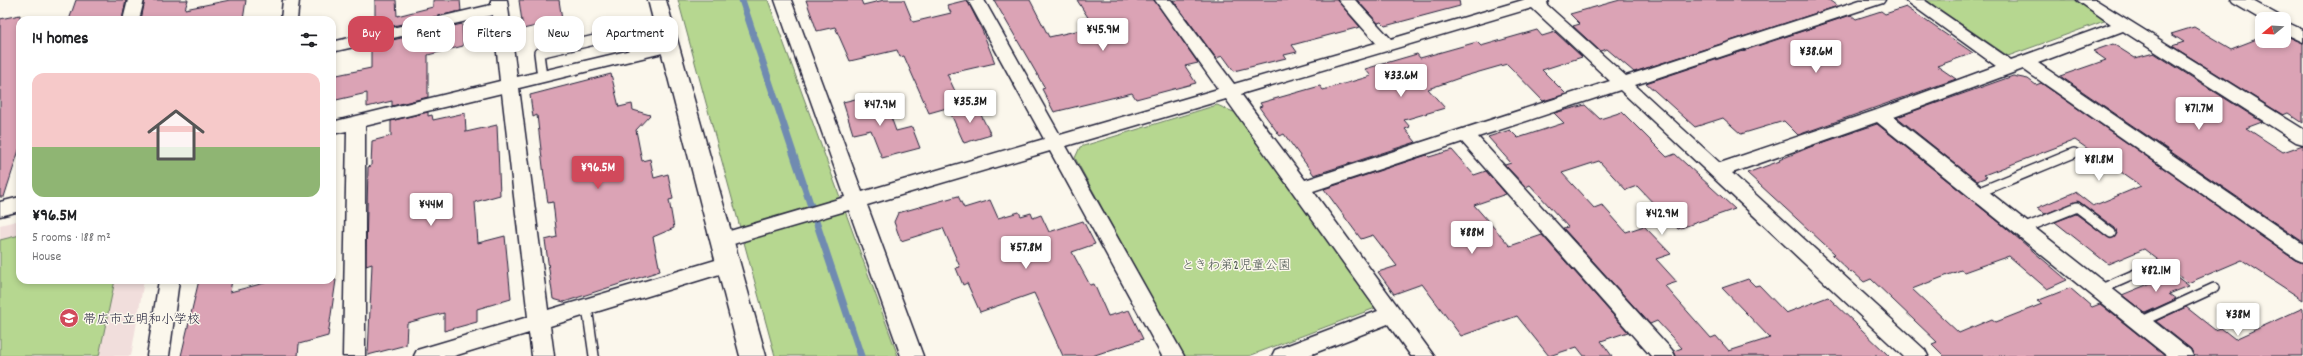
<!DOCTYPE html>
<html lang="en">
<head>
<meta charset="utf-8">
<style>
  :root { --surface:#fff; --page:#f6f6f6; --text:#202124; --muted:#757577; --line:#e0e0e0; --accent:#d1495b }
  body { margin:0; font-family:Dekko,"Klee One",sans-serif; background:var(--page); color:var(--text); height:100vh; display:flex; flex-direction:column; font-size:15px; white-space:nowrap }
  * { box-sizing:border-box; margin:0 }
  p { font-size:13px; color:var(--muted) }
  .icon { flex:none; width:22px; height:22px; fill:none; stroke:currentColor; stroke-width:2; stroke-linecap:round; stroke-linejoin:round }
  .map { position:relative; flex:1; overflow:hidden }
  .sheet { position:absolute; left:16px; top:16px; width:320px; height:268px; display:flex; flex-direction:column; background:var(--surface); border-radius:12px; box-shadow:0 2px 6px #0003 }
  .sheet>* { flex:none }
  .top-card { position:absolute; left:348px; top:16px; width:380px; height:36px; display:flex; gap:8px }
  .needle { width:26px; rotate:252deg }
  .tools { position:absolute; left:2255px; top:12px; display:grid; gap:8px }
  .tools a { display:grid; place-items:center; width:36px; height:36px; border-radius:8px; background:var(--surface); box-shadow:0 2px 6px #0003; font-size:20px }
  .price { position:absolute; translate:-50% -34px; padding:0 9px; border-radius:4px; background:#fff; color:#222; font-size:13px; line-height:26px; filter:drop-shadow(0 1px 2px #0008) }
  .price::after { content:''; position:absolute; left:50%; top:24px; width:12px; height:9px; margin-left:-6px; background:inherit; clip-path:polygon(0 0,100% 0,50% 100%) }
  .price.selected { background:var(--accent); color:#fff }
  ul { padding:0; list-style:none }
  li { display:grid; align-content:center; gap:8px; height:212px; padding:0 16px }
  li+li { border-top:1px solid var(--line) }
  li span { display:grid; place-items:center; height:124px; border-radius:12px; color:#555 }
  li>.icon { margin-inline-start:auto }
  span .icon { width:72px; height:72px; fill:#fffc; stroke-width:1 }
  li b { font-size:17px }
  h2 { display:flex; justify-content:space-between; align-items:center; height:48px; padding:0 16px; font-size:17px }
  .pill { padding:0 14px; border-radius:12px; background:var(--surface); box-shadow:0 2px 6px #0003; font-size:14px; line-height:36px }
  .pill.selected { background:var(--accent); color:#fff }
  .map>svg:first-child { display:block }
  .built { fill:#f1dedc }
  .green { fill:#b6d790; stroke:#6c7c66 }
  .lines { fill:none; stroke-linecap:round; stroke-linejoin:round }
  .stream { stroke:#6f8bb1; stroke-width:7 }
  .building { fill:#dba3b5; stroke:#22223b }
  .service-casing { stroke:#22223b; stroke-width:12 }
  .minor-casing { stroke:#22223b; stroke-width:3 }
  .tertiary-casing { stroke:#22223b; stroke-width:3 }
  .service { stroke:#fbf7ec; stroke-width:9 }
  .minor { fill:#fbf7ec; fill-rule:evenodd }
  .tertiary { fill:#fbf7ec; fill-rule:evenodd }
  .labels { text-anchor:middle; stroke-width:3; stroke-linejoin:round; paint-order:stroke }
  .park-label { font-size:13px; fill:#4e5854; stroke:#fbf7ec }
  .poi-label { font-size:13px; fill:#22223b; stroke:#fbf7ec; text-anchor:start }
</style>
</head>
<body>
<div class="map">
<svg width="2303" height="356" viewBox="0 0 2303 356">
  <rect width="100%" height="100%" fill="#fbf7ec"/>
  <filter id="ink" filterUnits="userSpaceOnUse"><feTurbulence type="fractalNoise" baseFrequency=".025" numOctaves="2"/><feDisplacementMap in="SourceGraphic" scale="8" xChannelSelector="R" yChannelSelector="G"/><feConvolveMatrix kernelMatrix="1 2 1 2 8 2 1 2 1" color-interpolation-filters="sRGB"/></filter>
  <g filter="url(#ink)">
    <path class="built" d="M20 220V280H144L131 356H0V225Z"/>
    <path class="green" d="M678 0H768L898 356H775Z
      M1926 0H2076L2107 20 2008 56Z
      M1217 105 1236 113 1378 307 1249 356H1183L1075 158 1080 147Z
      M20 235V280H115L99 356H0V240Z"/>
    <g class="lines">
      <path class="stream" d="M742 0 861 356"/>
    </g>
    <path class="building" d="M76 0H126L122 20H69Z
      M145 0H188L185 9 230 0H246L243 20H141Z
      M375 0H396L397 16 433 7V0H460L461 11 375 30Z
      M519 0H559L562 20 523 29Z
      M806 0H861L863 5 884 0H904L913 22 951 13 947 5 967 0 982 30 995 63 947 74 961 104 929 113 904 56 900 57 897 50 850 61 835 27 817 31Z
      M994 0H1030L1049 37 1094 27 1077 0H1154L1198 63 1185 66 1196 83 1136 99 1132 93 1054 112 1042 89 1045 88Z
      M1173 0H1337L1360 27 1292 45 1297 52 1284 55 1286 58 1234 71 1223 56 1216 58Z
      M1357 0H1459L1460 6 1385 26 1381 22 1378 23Z
      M1620 0H1830L1838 6 1634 72 1607 49 1600 51 1573 26 1580 24 1570 14Z
      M1906 7 1973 53 1937 66 1956 79 1798 135 1784 121 1741 134 1723 118 1695 127 1646 83 1851 15 1856 19 1881 11 1885 14Z
      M20 15V147L4 197H0V19Z
      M462 24 463 46 428 55V97L392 106V101L367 107V93L332 101V76L371 68V45Z
      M2194 27 2231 49 2262 37V41H2284V35L2303 43V123L2288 113 2283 115 2172 46 2184 42 2171 34Z
      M1537 30 1542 36 1555 32 1582 57 1542 70 1566 94 1543 101 1507 64 1465 76 1428 89 1445 108 1404 120 1410 127 1405 129 1416 142 1314 175 1284 134 1280 136 1259 107 1262 106 1260 103 1320 86 1323 90 1371 76 1365 69 1417 54 1420 58 1477 42 1481 46Z
      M2113 44 2135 58 2154 53 2262 122 2246 128 2283 152 2303 145V242L2060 76 2106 60 2093 51Z
      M611 74 619 107 632 104 633 110 650 115 636 130 642 161 650 159 654 178 668 174 673 199 669 200 674 228 653 237 660 271 564 302 553 299 545 240 557 237 553 202 548 203 544 176 537 115 533 117 530 95Z
      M2013 76 2028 79 2036 85 2041 83 2295 260 2303 263V300L2242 260 2188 283 2144 249 2108 264 2055 222 2076 214 2111 239 2117 234 2115 228 2078 201 2045 214 2037 208 2075 192 2093 206 2141 186 2075 140 1984 175 1987 177 1977 181 1897 117Z
      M872 95 875 104 880 102 883 111 888 109 896 131 912 127 920 148 882 158 871 130 853 134 843 102Z
      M976 105 991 135 964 143 950 112Z
      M1585 105 1600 119 1622 112 1667 157 1675 154 1735 209 1678 229 1637 186 1626 190 1599 161 1562 173 1594 208 1602 205 1626 232 1644 226 1671 254 1656 259 1677 282 1665 286 1711 338 1716 336 1729 351 1770 338 1722 288 1748 279 1755 286 1759 285 1786 313 1828 297 1889 356H1676L1674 351 1682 348 1657 321 1650 324 1563 228 1568 227 1530 185 1526 187 1505 165 1511 163 1488 137 1510 130 1518 138 1564 123 1554 113Z
      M428 112V116L432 115 433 120 465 113 466 132 497 125 500 195 475 202 478 243 505 236 511 299 477 309V322L444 331V313L407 323 406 345 368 355 372 264 366 266V253L368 167 371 166 372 141 391 136V121Z
      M1877 124 2000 223 2067 280 2047 289 2009 256 1964 272 1961 270 1912 289 1959 333 1992 319 1996 322 2042 304 2037 301 2070 288 2092 307 2100 304 2165 356H1944L1932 344 1937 342 1871 279 1864 282 1853 272 1851 273 1832 255 1835 254 1747 173 1780 161 1779 160 1810 147Z
      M1452 150 1474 175 1486 171 1506 194 1474 205 1510 246 1542 235 1628 332 1601 341 1612 356H1584L1577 347 1549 356 1517 316 1461 336 1422 284 1394 294 1378 272 1397 266 1373 235 1361 239 1324 189 1427 155 1429 157Z
      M958 196 964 208 990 200 998 218 1019 212 1021 216 1031 213 1033 218 1041 215 1049 232 1083 221 1095 244 1072 252 1090 285 1094 284 1108 316 1129 310 1143 339 1092 356H1063L1034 293 980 312 967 283 963 285 956 268 960 267 943 228 901 241 894 222 898 213Z
      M2173 274 2189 286 2169 294 2176 299 2145 313 2122 295Z
      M199 280H232L230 292 276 280H336L328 336 299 344 298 356H181Z
      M2186 307 2215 330 2221 328 2235 339 2303 308V356H2194L2191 349 2156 321Z"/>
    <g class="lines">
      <g class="service-casing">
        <path id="service" d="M542 77 539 53 629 32 634 54
          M1977 193 2074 153
          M2023 229 2077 207 2111 233
          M2099 290 2149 268
          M587 307 594 356
          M2140 322 2214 288"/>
      </g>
      <g class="minor-casing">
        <path id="minor" d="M128 0H144L139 20H123Z
          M283 0H299L297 20H281Z
          M491 0H507L517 77 669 41 675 42 677 46 675 50 519 88 548 310 729 256 736 259 739 264 736 269 550 326 554 356H532L529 333 454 356H414L417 350 528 317 502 93 365 126V356H343L347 131 332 134V122L500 81 493 15 332 52V42L491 5Z
          M775 0H791L862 192 1044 139 968 0H984L1060 135 1218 89 1155 0H1171L1234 84 1376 43 1338 0H1355L1391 39 1523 0H1549L1546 4 1626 76 1860 0H1885L1883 3 1635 85 1720 163 1874 111 1996 66 1905 0H1924L2011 60 2111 24 2077 0H2096L2303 129V144L2296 142 2123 31 2038 63 2303 244V262L2296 259 2023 69 1894 117 2190 350 2193 356H2167L1877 122 1732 173 1925 350 1928 356H1903L1620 90 1478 137 1672 350 1675 356H1651L1462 142 1313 191 1434 356H1411L1388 324 1307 356H1272L1275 350 1378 311 1226 99 1066 146 1184 356H1162L1050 151 867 205 923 356H901L849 210 723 247 716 245 713 240 716 235 845 197ZM1532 8 1610 81 1305 180 1241 94Z
          M2231 0H2251L2278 15 2280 19 2262 20 2233 3Z
          M2284 21 2303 30V42L2284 33Z
          M20 197V211L0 216V202Z
          M159 280H179L169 356H147Z"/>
      </g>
      <g class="tertiary-casing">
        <path id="tertiary" d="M648 0H666L766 356H740Z"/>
      </g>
      <use href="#service" class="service"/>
      <use href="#minor" class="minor"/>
      <use href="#tertiary" class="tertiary"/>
    </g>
  </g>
  <defs>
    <g id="school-disc" transform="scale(1)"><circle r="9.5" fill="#d1495b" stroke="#fbf7ec"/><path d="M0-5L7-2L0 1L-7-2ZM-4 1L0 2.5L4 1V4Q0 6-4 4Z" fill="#fff"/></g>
  </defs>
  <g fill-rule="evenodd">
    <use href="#school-disc" x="69" y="318"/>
  </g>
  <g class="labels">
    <g class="park-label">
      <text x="1236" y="269">ときわ第2児童公園</text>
    </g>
    <g class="poi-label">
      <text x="83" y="323">帯広市立明和小学校</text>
    </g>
  </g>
</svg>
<div class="tools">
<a><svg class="needle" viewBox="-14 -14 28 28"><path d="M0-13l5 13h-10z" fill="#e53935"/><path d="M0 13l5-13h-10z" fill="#757577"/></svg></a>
</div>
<b class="price" style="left:1103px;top:52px">¥45.9M</b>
<b class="price" style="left:1816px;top:74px">¥38.6M</b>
<b class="price" style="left:1401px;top:98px">¥33.6M</b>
<b class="price" style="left:970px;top:124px">¥35.3M</b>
<b class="price" style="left:880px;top:127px">¥47.9M</b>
<b class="price" style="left:2199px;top:131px">¥71.7M</b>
<b class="price" style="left:2099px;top:182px">¥81.8M</b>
<b class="price selected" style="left:598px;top:190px">¥96.5M</b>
<b class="price" style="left:431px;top:227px">¥44M</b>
<b class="price" style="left:1662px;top:236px">¥42.9M</b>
<b class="price" style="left:1472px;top:255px">¥88M</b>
<b class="price" style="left:1026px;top:270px">¥57.8M</b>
<b class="price" style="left:2156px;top:293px">¥82.1M</b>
<b class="price" style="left:2238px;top:337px">¥38M</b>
<div class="top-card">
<a class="pill selected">Buy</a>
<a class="pill">Rent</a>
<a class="pill">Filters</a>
<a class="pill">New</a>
<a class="pill">Apartment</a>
</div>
<section class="sheet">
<h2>14 homes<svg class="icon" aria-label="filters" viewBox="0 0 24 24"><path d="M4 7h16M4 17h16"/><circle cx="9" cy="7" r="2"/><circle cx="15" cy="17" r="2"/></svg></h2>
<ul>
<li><span style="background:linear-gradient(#f6c9c9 60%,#8fb573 0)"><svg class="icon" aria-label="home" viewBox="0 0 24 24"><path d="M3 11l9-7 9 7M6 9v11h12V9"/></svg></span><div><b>¥96.5M</b><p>5 rooms · 188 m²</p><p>House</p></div></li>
</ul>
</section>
</div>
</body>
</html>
